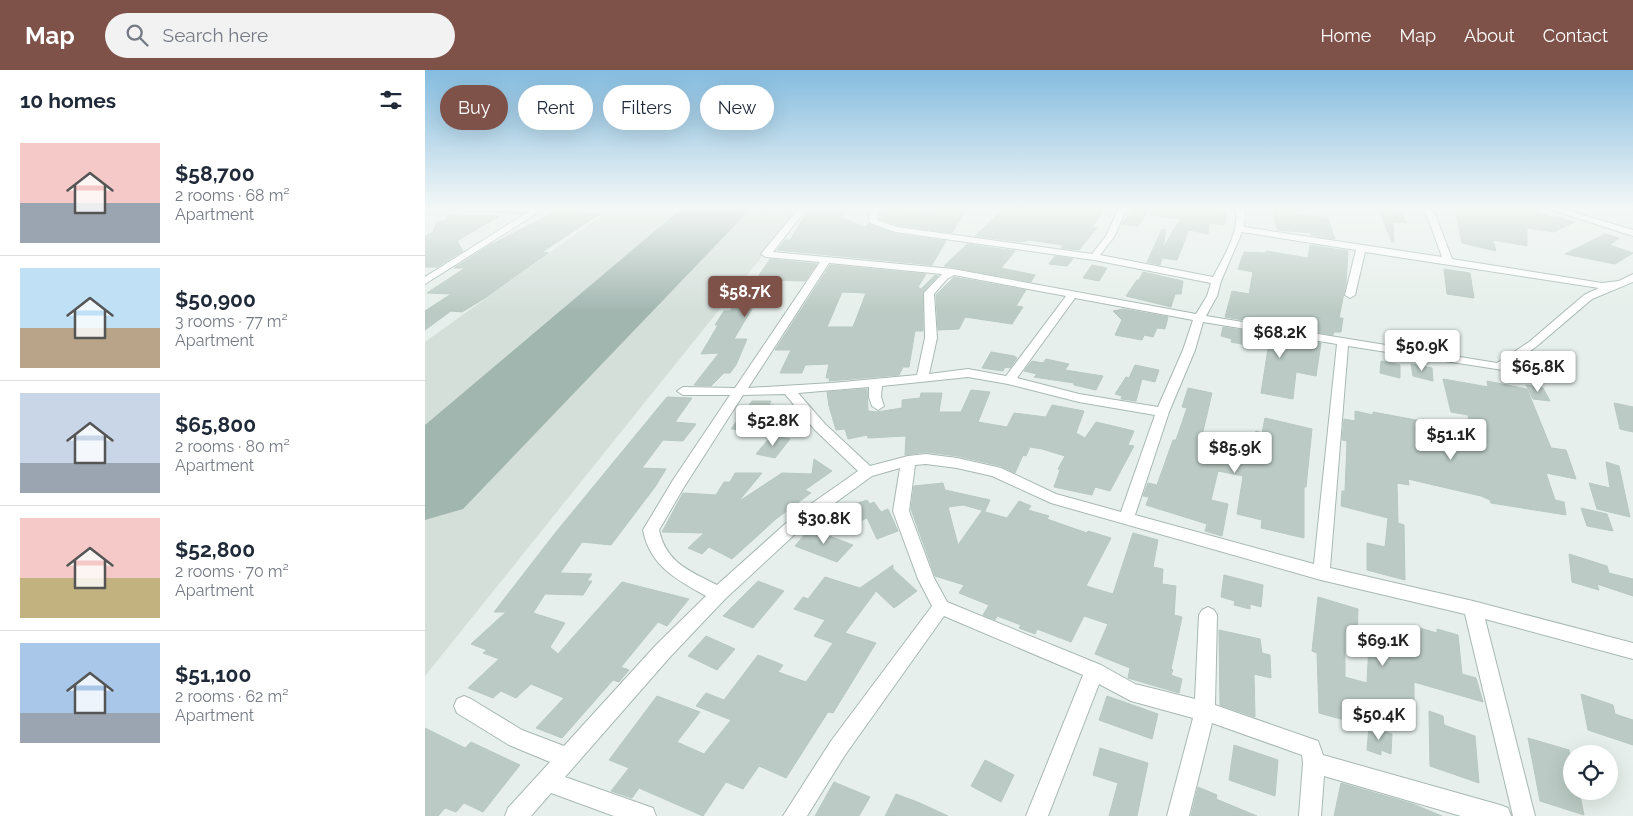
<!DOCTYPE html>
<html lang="en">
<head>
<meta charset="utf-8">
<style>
  :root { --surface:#fff; --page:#f2f2f3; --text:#1f2937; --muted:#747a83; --line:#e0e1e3; --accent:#7f5249 }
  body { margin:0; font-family:Raleway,sans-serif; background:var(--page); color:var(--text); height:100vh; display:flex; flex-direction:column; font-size:19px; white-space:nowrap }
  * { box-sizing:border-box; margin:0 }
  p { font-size:16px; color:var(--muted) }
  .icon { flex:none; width:28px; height:28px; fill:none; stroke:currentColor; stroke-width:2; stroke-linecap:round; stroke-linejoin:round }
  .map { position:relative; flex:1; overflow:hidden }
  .panel { display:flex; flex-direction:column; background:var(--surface); width:425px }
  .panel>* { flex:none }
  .guide { position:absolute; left:15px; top:15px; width:475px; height:45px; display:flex; gap:10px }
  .controls { position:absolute; left:1138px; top:675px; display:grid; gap:10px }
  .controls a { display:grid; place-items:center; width:55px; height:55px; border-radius:50%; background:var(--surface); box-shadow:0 5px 20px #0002; font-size:25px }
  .price { position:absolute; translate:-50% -42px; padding:0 11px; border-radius:5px; background:#fff; color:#222; font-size:16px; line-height:32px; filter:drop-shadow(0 1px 2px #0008) }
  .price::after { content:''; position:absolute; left:50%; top:30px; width:15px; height:11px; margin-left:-8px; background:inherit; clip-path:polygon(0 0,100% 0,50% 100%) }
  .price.on { background:var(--accent); color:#fff }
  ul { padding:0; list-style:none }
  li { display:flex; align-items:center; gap:15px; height:125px; padding:0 20px }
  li+li { border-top:1px solid var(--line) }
  li span { display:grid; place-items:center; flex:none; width:140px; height:100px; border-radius:0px; color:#555 }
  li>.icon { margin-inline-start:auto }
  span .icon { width:60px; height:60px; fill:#fffc; stroke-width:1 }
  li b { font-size:21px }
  h2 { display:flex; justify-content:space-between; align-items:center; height:60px; padding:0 20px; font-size:21px }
  .pill { padding:0 18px; border-radius:22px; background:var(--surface); box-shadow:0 5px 20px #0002; font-size:18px; line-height:45px }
  .pill.on { background:var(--accent); color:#fff }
  header { display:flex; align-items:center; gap:30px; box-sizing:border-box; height:70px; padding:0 25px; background:var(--accent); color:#fff }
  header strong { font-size:24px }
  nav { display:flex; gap:28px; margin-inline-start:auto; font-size:18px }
  .search { width:350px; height:45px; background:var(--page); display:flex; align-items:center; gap:12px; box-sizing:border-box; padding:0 18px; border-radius:28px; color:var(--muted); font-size:19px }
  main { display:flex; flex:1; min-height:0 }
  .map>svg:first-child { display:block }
  .built { fill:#d4dfda }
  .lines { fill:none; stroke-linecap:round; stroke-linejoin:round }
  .runway { fill:#a2b6b0; fill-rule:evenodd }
  .building { fill:#bbcac4; stroke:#b8c9c2; fill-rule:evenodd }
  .street-casing { stroke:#a8b8b2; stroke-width:2 }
  .street { fill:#fff; fill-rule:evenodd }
</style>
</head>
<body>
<header>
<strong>Map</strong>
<div class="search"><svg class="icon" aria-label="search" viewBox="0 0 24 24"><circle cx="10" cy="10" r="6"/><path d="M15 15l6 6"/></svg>Search here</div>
<nav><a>Home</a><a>Map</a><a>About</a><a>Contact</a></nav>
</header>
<main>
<section class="panel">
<h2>10 homes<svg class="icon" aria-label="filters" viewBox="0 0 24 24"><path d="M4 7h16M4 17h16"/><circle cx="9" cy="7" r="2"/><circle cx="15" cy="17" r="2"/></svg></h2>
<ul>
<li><span style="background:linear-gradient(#f6c9c9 60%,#9aa5b1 0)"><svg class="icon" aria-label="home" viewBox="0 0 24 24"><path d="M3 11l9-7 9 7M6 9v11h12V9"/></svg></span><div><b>$58,700</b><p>2 rooms · 68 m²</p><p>Apartment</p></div></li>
<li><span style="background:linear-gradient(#bfe0f5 60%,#b9a48a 0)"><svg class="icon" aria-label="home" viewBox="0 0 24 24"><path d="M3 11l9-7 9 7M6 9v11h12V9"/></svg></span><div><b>$50,900</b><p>3 rooms · 77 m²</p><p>Apartment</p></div></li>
<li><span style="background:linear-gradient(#c9d6e8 70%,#9aa5b1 0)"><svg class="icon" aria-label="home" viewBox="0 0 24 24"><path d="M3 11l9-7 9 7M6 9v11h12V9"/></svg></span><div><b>$65,800</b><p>2 rooms · 80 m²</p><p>Apartment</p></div></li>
<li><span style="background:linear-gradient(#f6c9c9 60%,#c2b280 0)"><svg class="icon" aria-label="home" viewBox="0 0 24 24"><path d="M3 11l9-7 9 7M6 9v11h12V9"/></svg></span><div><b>$52,800</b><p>2 rooms · 70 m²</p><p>Apartment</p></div></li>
<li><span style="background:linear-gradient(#a9c7e8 70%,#9aa5b1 0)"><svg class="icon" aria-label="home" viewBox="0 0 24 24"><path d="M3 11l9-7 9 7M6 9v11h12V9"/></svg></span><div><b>$51,100</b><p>2 rooms · 62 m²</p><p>Apartment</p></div></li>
</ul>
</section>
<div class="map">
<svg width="1208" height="746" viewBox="0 0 1208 746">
  <rect width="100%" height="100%" fill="#e6efeb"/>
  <path class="built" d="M187 138H376L0 606V272Z"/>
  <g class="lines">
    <path class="runway" d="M257 138H323L314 151 38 439 0 450V355Z"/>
  </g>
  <path class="building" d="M513 138H542L527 163 472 155 454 149V145L459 139 510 142Z
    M579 138H680L667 157 672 158 654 180 636 178 638 175 604 170 597 172 550 166Z
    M709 138H726L713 156 697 154Z
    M726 138H794V141L802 142 799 155 784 153 783 164 764 160 752 190 737 188 735 195 722 192 737 159 741 160 738 178 755 149 726 145Z
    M847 138H869L871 144 903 148 910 169 886 165 887 163 852 160Z
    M953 138H967V141H976L982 153 968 152 969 172H967Z
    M1030 138H1104L1125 147 1129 146 1149 152 1129 162 1102 158V176L1068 170 1071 181 1037 173Z
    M134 140 175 144 117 182 123 183 60 228 37 242 26 241 0 260V241L26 224 2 223 40 198H29L65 175Z
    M382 142H418L420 143 417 148 440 157 444 154 470 164 521 171 507 195 352 180 360 170H365Z
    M23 145 74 146 32 171 38 181 12 197H0V166L8 162 12 152 21 150Z
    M1180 164 1194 168 1185 175 1208 183 1190 194 1140 184Z
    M542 174 590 181 576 198 610 205 606 212 519 196Z
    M885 175 923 181 921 213 914 248H918L916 262H909L908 265 800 247 807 221 824 224 828 202 813 199 819 182 841 183V181L883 188Z
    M630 186 648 189 642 196 624 194Z
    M345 189 392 194 380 211 344 210 309 269H322L311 295 305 303H299L286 316 269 315 294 283 276 284 293 255H290L299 241H305L323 217H326Z
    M405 195 501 204 493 217 496 219 510 205 513 206 498 222V261H490L484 297H478L474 305 404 311 405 308H401L404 294 380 295 377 303H355L366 280H350ZM417 222 441 223 428 257H402Z
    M667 195 682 198 674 211 658 208Z
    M1019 199 1045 203 1049 228 1022 224Z
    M718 202 758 211 756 224H750L746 237 701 226 712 210H714Z
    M529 207 601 220 591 236 598 237 587 254 540 247 534 259 513 260 511 225Z
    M698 239 743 247 740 259 732 258 728 267 719 265 717 270 690 265 697 250 688 241Z
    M798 257 896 273 891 306 871 302 868 329 836 323 843 279 806 272 807 269 796 266Z
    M566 282 589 286 592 288 585 298 580 297 578 301 557 298Z
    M621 289 644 294 640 300 678 306 671 320 649 315V313L609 307 612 304 599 301 607 291 618 293Z
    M956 291 975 295V308L955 303Z
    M986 294 1007 298 1008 311 988 306Z
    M710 295 734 300 730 312 717 309 711 331 696 329 697 326 690 324 701 307 704 308Z
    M1018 309 1063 317 1062 311 1102 319 1126 378 1141 380 1151 409 1121 403 1130 430 1139 432 1141 445 1066 433 1065 430 1056 426 983 409 984 415 972 413 973 453 979 455 980 510 942 500V473L960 477 963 448 916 436 917 421H920L922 371 917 370 919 349 930 351V341L948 345V342L1002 352 1003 359H1007L1008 372 1049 378 1043 345 1026 342Z
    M1101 315 1118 318 1125 331 1108 329Z
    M763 318 787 323 775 374 822 384 831 361 837 363 840 348 887 359 881 417H879V468L836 458 837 450 812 444 818 406 793 401 786 430 803 434 797 466 780 461 782 454 721 435 724 427 718 426 723 413 732 415 748 370H751L762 338 757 337Z
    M442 319 443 341 452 342 477 338V330L495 328 496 323H517L514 342H536L546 320 565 322 553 352 582 357 589 343 621 347 627 335 659 341 651 363 660 368 671 352 709 361 703 375 709 376 685 421 670 417 667 425 629 417 635 400 633 399 640 386 617 379 605 377 601 386 598 385 590 403 576 396 532 386 501 382 480 385 481 366 443 368 442 365 423 369 420 359 411 360 404 336 402 322Z
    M242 327 267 328 250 352 271 354 258 371 238 370 217 398 241 399 230 417 186 475 157 472 135 503 167 504 162 511H167L158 525 120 524 108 543 140 553 125 577 133 584 197 512 264 529 242 556 233 552 196 597 204 600 194 612 188 610 137 668 111 658 139 628 106 614 91 628 76 621 68 628 43 618 74 589 58 583 62 580 46 574 81 542H69L131 462Z
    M327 331H346L344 335H349L345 341 349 342 339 357 323 356 321 360 306 359Z
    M1189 333 1208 337V362L1195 359Z
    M347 365 365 369 350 388 331 384Z
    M389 389 407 401 380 420 386 423 351 449 307 489 284 477 277 484 263 478 279 463 237 462 258 423 291 425 299 412H305L310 403H337L313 432 357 403 387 404Z
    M1181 392 1194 396 1205 447 1172 439 1164 413 1185 418Z
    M518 413 520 420 565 430 560 441 538 435 523 437 533 475 557 441 582 448 594 431 606 436 603 440 624 446 622 449 662 463 663 461 686 468 661 516 688 524 708 463 733 470 728 497 738 499 737 514 751 516 749 545 757 547 746 599 748 600 746 605 757 609 754 623 703 608 705 598 670 584 683 554 659 546 646 572 612 559 610 564 594 558 596 555 572 546 570 550 558 545 564 535 534 523 539 515 510 506 486 439 489 416Z
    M442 430 445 434 449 432 456 442 463 439 473 461 452 469 442 448 426 455 417 438Z
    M1156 438 1182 444 1188 461 1162 456Z
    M385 458 391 461 428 475 412 492 370 476Z
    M1144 484 1182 496 1184 503 1208 509V526L1172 514 1174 520 1147 512Z
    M468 495V499L492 521 469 538 451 521 420 563 451 573 408 643 403 642 361 708 334 696 318 719 301 712 278 746 214 718 207 728 186 721 204 698 184 690 232 626 275 642 252 672 279 684 306 650 271 636 281 623 299 630 333 585 358 595 353 602 381 612 408 573 389 566 400 550 369 539 378 527 383 529 400 507 435 518Z
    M799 505 838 515 836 537 825 534V539L809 535 810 531 796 527Z
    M333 511 359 521 328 558 298 546Z
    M893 527 933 539 932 565 920 561V607L942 613 944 573 993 587 991 557 1012 563V559L1033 565 1037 604 1051 608 1058 632 989 612V647L934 628V654L894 643 892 583 887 581Z
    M794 560 835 569 837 583 845 585 846 608 829 604 830 647 795 635Z
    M281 566 310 579 292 600 263 586Z
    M1156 624 1188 635 1190 644 1208 650V675L1163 660Z
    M682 626 733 644 727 669 674 650Z
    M1004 641 1018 646 1019 655 1050 666 1054 713 1005 696Z
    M944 656 967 664 966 684 956 680V685L942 680Z
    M0 658 40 678 46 672 95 695 58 742 39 733 31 742 20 738 13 746H0Z
    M1103 668 1144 680 1146 690V721H1154L1159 745 1115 731Z
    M809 675 853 690 850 726 804 710Z
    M675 678 723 693 712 746H684L693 713 668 705Z
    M560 690 589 705 576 732 546 716Z
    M409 712 445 727 434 746H390Z
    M916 713 988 734 1017 746H909Z
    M773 717 792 725 791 729 832 746H766Z
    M471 724 495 733 523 746H460Z"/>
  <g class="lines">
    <g class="street-casing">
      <path id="street" d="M16 138H120L0 214V207L103 142 20 140Z
        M374 138H382L348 182 528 199 771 244 782 226 786 213 669 190 470 162 445 153 444 144 448 138H456L452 144V150L472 157 667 184 681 166 694 138H702L689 167 675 185 788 207C798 188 816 160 810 138H818L820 145 819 157 1017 187 1002 145 993 138H1003L1010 144 1027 189 1177 213 1194 211 1208 204V212L1167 229 1112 276 1078 300 923 276 905 498 1048 531 1208 573V589L1060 549 1110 746H1088L1040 544 896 510 626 433 567 406 532 398 501 394 490 395 484 441 509 508 522 532 676 595 710 614 770 629 774 545 777 540 783 537 789 540 792 545 790 635 893 671 898 685 1075 735 1083 738 1086 746H1036L899 706 896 746H874L878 693 877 685 787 653 764 746H742L768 648 706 631 674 614 623 746H601L658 605 519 546 420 685 382 746H358L406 671 507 536 493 509 468 441 475 398 447 406 381 454 300 529 245 587 140 707 228 738 231 746H189L126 723 106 746H80L83 738 125 692 84 675 32 643 29 636 32 629 39 626 46 629 97 660 139 676 231 575 281 526C251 509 225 496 218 460L248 410 305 325H258L252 321 258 317 310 318 395 192 341 187 336 184ZM817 162 931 180 920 225 925 228 930 225 940 182 1174 218 1159 225 1104 272 1072 293 781 246 792 226 796 211ZM404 193 517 204 499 223 500 268 492 305 407 313 323 318ZM529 205 641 226 581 306 543 299 504 304 512 268 509 224 522 209ZM650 228 768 250 758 280 733 337 654 324 592 308ZM778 252 912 274 889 494 710 445 744 342 770 280ZM543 307 583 314 654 332 730 345 696 442 631 424 576 398 532 388 501 384 483 386 445 396 400 354 373 323 444 317V327L447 336 453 340 459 336 456 327 457 316ZM360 324 390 360 433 401 369 446 292 515C265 501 241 493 234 460L259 417 318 325Z
        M1121 138H1134L1208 160V166Z"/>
    </g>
    <use href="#street" class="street"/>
  </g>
  <linearGradient id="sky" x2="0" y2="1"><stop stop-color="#84bce0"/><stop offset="0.57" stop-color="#f4f8f6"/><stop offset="1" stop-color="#f4f8f6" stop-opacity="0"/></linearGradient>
  <rect width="1208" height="242" fill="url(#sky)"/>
</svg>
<div class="controls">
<a><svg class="icon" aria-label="locate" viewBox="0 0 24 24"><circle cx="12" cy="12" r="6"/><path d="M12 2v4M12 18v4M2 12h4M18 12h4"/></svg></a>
</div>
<b class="price on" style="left:320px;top:248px">$58.7K</b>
<b class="price" style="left:855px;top:289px">$68.2K</b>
<b class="price" style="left:997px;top:302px">$50.9K</b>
<b class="price" style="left:1113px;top:323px">$65.8K</b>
<b class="price" style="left:348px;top:377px">$52.8K</b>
<b class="price" style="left:1026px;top:391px">$51.1K</b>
<b class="price" style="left:810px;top:404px">$85.9K</b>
<b class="price" style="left:399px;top:475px">$30.8K</b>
<b class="price" style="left:958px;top:597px">$69.1K</b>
<b class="price" style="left:954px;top:671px">$50.4K</b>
<div class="guide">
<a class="pill on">Buy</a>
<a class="pill">Rent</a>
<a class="pill">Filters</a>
<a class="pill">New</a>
</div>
</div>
</main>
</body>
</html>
